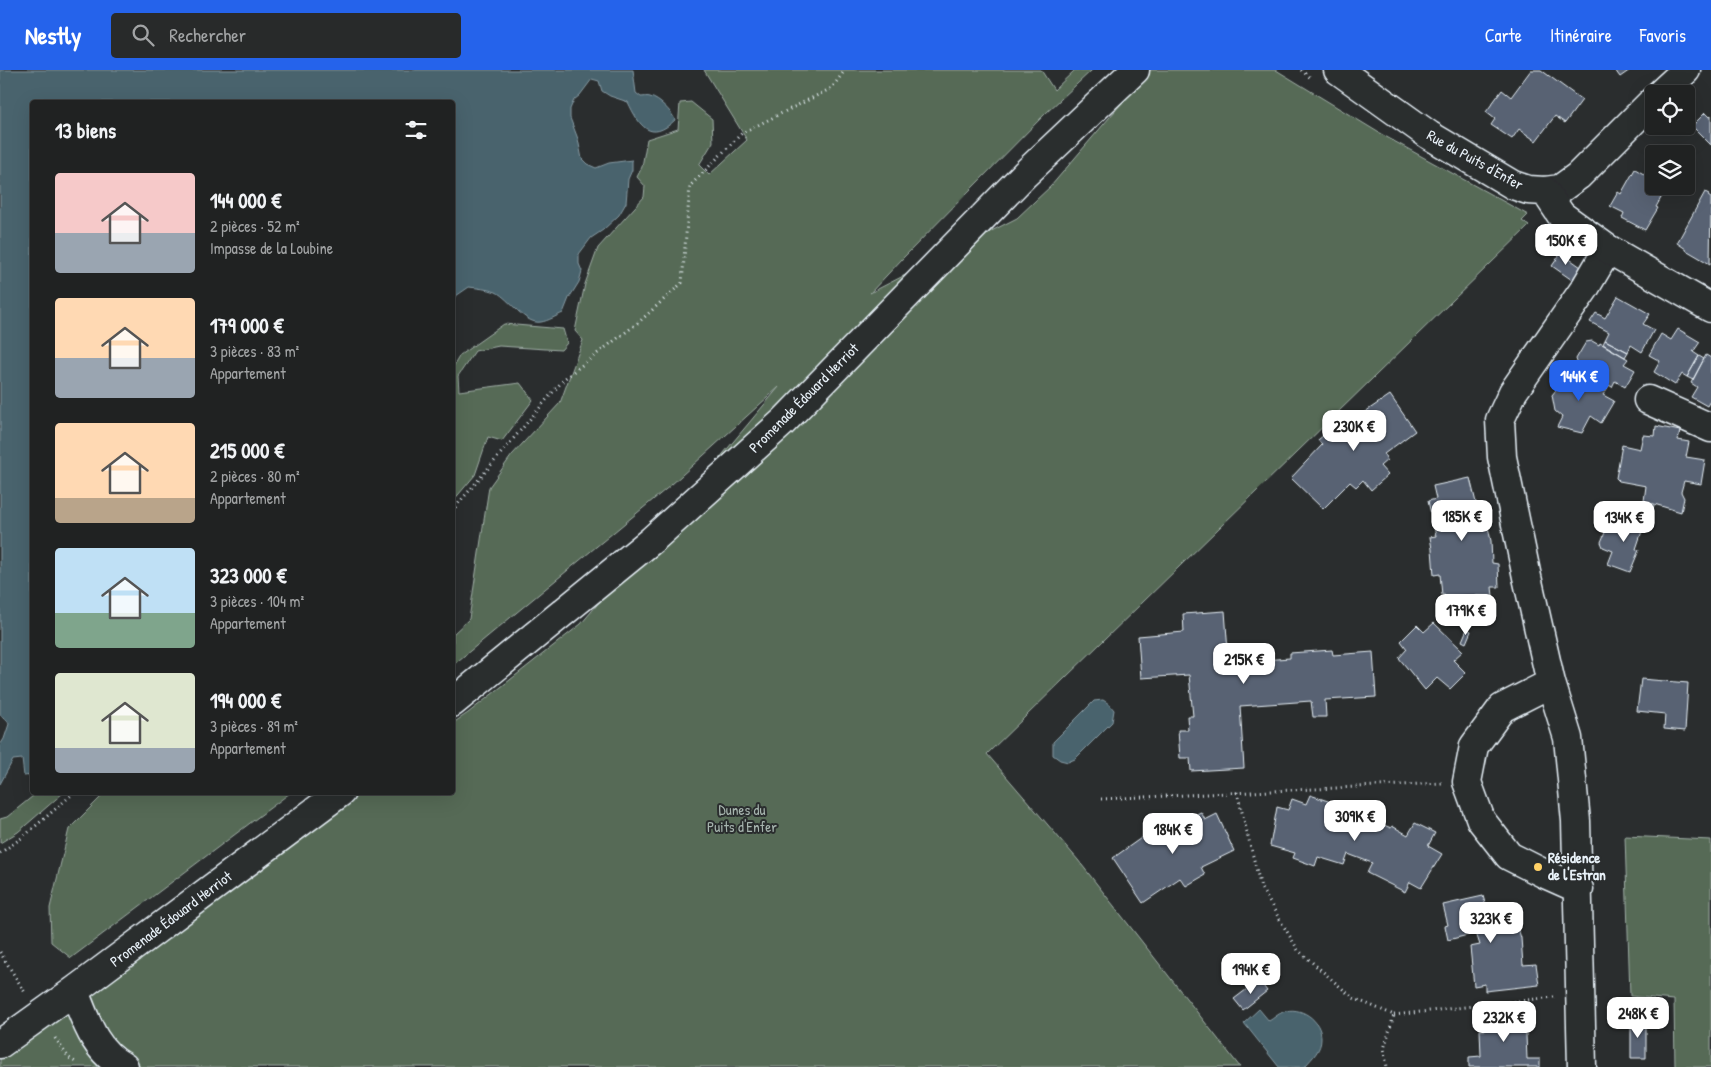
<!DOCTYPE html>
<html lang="fr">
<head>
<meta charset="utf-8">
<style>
  :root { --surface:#202222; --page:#282a2a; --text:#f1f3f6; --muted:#a2a4a5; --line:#3d3f40; --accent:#2563eb }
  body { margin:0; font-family:"Patrick Hand",sans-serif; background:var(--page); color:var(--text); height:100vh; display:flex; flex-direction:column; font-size:19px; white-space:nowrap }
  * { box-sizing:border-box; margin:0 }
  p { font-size:16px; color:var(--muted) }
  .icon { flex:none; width:28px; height:28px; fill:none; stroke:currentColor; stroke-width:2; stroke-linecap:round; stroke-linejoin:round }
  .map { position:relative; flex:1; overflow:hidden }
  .drawer { position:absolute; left:30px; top:30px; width:425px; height:695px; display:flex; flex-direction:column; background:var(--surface); border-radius:5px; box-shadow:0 5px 20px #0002,0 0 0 1px var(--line) }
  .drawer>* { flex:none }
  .buttons { position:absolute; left:1645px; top:15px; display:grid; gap:10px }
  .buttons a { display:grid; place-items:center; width:50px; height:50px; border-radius:5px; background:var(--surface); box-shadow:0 5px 20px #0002,0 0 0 1px var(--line); font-size:25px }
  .price { position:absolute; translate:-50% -42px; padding:0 11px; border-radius:10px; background:#fff; color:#222; font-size:16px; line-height:32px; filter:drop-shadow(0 1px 2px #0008) }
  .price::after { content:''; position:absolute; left:50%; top:30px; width:15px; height:11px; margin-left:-8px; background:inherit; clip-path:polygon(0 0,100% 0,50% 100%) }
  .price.current { background:var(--accent); color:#fff }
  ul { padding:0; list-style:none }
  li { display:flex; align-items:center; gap:15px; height:125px; padding:0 25px }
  li span { display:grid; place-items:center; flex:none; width:140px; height:100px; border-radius:5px; color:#555 }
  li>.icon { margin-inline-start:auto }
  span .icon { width:60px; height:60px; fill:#fffc; stroke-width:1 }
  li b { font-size:21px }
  h2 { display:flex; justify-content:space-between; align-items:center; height:60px; padding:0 25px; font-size:21px }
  header { display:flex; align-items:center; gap:30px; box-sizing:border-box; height:70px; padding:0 25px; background:var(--accent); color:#fff }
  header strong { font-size:24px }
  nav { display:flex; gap:28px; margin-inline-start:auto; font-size:18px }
  .search { width:350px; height:45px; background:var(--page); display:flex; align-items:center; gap:12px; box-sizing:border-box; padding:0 18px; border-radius:5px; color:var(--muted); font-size:19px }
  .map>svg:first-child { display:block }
  .green { fill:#576b56; stroke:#a0aea7 }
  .water { fill:#48636d; stroke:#889ca5 }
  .building { fill:#586273; stroke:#e8f1f8 }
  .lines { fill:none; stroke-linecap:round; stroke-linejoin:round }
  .street-casing { stroke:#e8f1f8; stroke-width:31 }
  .secondary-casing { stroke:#e8f1f8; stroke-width:31 }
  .path { stroke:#e8f1f8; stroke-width:3; stroke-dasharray:1 4; stroke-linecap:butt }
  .street { stroke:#2a2d2e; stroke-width:28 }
  .secondary { stroke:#2a2d2e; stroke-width:28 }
  .poi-dot { fill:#ffd166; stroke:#2a2d2e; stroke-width:2 }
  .labels { text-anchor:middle; stroke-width:4; stroke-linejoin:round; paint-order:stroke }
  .street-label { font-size:15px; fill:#e8f1f8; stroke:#2a2d2e }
  .park-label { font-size:15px; fill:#a7b5af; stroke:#2a2d2e }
  .poi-label { font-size:15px; font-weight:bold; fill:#e8f1f8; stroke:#2a2d2e; text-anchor:start }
</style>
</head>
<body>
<header>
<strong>Nestly</strong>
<div class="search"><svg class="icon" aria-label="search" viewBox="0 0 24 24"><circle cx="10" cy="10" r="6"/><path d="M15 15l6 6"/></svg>Rechercher</div>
<nav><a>Carte</a><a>Itinéraire</a><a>Favoris</a></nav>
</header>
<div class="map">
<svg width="1711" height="997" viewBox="0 0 1711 997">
  <rect width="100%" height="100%" fill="#2a2d2e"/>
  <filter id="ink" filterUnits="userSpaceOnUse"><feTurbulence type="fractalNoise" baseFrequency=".02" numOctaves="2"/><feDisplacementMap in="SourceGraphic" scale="10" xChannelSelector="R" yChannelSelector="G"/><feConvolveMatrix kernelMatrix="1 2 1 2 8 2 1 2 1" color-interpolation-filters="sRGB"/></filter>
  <g filter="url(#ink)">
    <path class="green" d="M704 0H1041L1054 20 1075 0H1092L1046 43 903 188 870 223 1017 148 1051 116 1150 0H1276L1381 64 1528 145 1522 151 1529 156 987 684 1078 790 1240 997H0V965L345 723 452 722 453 653 468 643 581 554 779 317 671 415 453 595V564L469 549 489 417 512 385 560 333 583 270 575 261 585 214 598 178 644 127 645 116 637 107 642 97 647 69 678 59 680 33 691 32 712 49 713 72 699 95 709 105 747 70Z
      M504 254 563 259 567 273 561 280 499 276 475 281 458 306 459 321 520 313 533 330 502 371 488 367 475 405 453 431V297L460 285Z
      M38 722 63 723 18 762 0 773V749L7 747Z
      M106 722H290V723L71 888 51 872 50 838 69 759Z
      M1625 766 1711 770V997H1675L1674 930 1630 926Z"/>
    <path class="water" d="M0 0H633L636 23 641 27C643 27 648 26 650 27 659 29 672 42 675 50 650 74 639 55 628 32L610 26 602 21 599 11 592 9 580 25 574 30 570 39V48L578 69 582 89 587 94 596 98 609 93 632 90V100L628 109 626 133 619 145 603 160 591 168 579 184V194L582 201 579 212 569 228 563 243C556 246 548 251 541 252 525 255 510 229 496 222 488 219 477 218 469 217L453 228 452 32H32V705L24 706 22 689 13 690 0 714V675L4 669 9 654 7 650 0 645Z
      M1103 630 1109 634 1114 640 1112 652 1075 689 1068 692 1060 690 1053 685V672L1094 631Z
      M1259 939 1269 951C1274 948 1278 944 1283 942 1300 935 1322 950 1321 969 1321 980 1313 987 1306 995V997H1279L1244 953Z"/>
    <path class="building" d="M1531 0H1541L1582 30 1565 53 1555 46 1536 71 1519 59 1512 69 1491 55 1495 49 1486 42 1502 20 1511 27Z
      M1615 0H1630L1620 7Z
      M1705 43 1709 47 1711 45V75L1692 56Z
      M1635 99 1654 110V116L1667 117 1656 137 1658 138 1645 160 1622 148 1624 143 1610 136 1618 122 1621 124Z
      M1705 122 1709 124 1708 126 1711 128 1710 194 1686 180V179L1677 173Z
      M1561 183 1581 197 1572 210 1552 196Z
      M1618 226 1650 244 1643 254 1654 260 1642 282 1631 275 1628 282 1605 270 1609 262 1590 252 1596 243 1605 248Z
      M1678 259 1700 272 1693 282 1699 286 1687 307 1682 304 1675 315 1654 302 1660 291 1649 285 1661 264 1671 270Z
      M1605 270 1628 282 1625 287 1603 274Z
      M1592 271 1599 275 1600 273 1628 289 1624 294 1635 300 1625 317 1615 311 1612 317 1585 301 1586 299 1578 295 1576 289 1586 272Z
      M1706 285 1711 288V329L1707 336 1691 327 1697 317 1691 313Z
      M1699 286 1704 289 1693 310 1687 307Z
      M1557 299 1581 312 1585 307 1607 319 1603 325 1614 331 1601 353 1591 346 1582 363 1557 357 1562 347 1555 341 1552 325 1560 315 1550 309Z
      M1587 303 1609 315 1607 319 1585 307Z
      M1390 325 1415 361 1384 384 1387 390 1380 396 1388 405 1371 420 1363 410 1356 417 1350 412 1323 439 1291 408 1322 375 1318 370 1347 345 1353 350Z
      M1656 356 1680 361 1678 370 1689 372 1686 387 1705 390 1701 414 1684 411 1681 422 1684 428 1681 442 1644 431 1646 416 1619 411 1616 408 1622 375 1640 379 1643 365 1655 366Z
      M1470 408 1480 449 1486 448 1491 471 1492 493 1498 494 1499 517H1492L1493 526 1442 525 1440 504 1434 505 1432 479 1430 467 1436 466 1428 431 1436 429 1433 416Z
      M1643 432 1654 435 1651 446 1640 441Z
      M1632 443 1646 449 1636 479 1639 480 1630 502 1608 494 1613 481 1603 477 1601 472 1606 460 1611 458 1621 461 1626 448 1630 449Z
      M1478 531 1482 533 1478 545 1473 544Z
      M1225 541 1228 582H1235L1236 592 1290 588V583L1332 580 1333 585 1373 582 1376 627 1325 630 1326 647H1313L1311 631 1240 636 1244 698 1191 701 1190 688H1180L1178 660H1188L1187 646H1193L1189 605 1141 608 1138 566 1184 562 1183 544Z
      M1434 553 1463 581 1453 590 1466 603 1450 619 1437 608 1425 620 1399 588 1407 579 1401 571 1417 555 1424 562Z
      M1467 559 1471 561 1466 573 1462 571Z
      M1641 609 1688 613 1685 661 1664 659 1665 644 1637 641Z
      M1310 725 1331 732 1329 741 1358 751 1360 745 1391 758 1392 756 1408 765 1415 753 1435 763 1428 776 1442 784 1421 818 1410 812 1405 822 1367 803 1372 793 1348 784 1344 795 1318 787 1315 796 1293 788 1295 783 1270 776 1277 737 1288 740 1292 729 1306 734Z
      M1201 742 1205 750 1217 744 1234 781 1201 797 1205 805 1186 816 1180 808 1143 833 1113 788 1151 761 1172 750 1180 760 1184 758 1181 751Z
      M1483 826 1487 840 1508 834 1513 852H1516L1521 868 1523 895 1536 894 1539 915 1485 921V914L1474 916 1470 877 1480 875 1476 863 1448 870 1445 856 1448 855 1443 835Z
      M1259 910 1267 921 1243 940 1234 929Z
      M1525 942 1527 989H1540V997H1469V987L1481 986 1480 960H1485V947Z
      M1631 949H1646V988H1631Z"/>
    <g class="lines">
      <g class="street-casing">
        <path id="street" d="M1660 24 1686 0
          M1545 121 1560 119 1578 106 1654 30
          M1648 330 1711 358
          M1551 613 1502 638 1474 676 1467 712 1481 750 1509 786 1543 803 1579 819
          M1582 997 1576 751 1568 668 1551 613 1527 507 1502 387 1500 350 1513 322 1585 218 1608 179"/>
      </g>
      <g class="secondary-casing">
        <path id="secondary" d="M1338 0 1429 65 1513 115 1528 120 1545 121 1561 145 1608 179 1711 238
          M452 633 652 470 783 352 1025 104 1135 0
          M74 921C86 951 94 980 124 997
          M0 974 74 921 341 722"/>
      </g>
      <path class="path" d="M1301 0 1312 9
        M452 441 565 308 639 252 682 213 690 116 742 63 832 18 845 0
        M1237 722 1261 818 1298 880 1353 928 1394 945 1384 979 1387 997
        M1101 729 1442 713
        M0 783 23 767 75 722
        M0 882 26 924
        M1394 945 1554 927
        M55 968 69 988 77 993"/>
      <use href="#street" class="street"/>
      <use href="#secondary" class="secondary"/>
    </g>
  </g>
  <circle class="poi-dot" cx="1538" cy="797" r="5"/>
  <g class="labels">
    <g class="street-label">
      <text transform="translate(1475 90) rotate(29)" y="5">Rue du Puits d'Enfer</text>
      <text transform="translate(804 328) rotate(-45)" y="5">Promenade Édouard Herriot</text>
      <text transform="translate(171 849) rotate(-37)" y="5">Promenade Édouard Herriot</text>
    </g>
    <g class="park-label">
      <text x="742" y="745">Dunes du<tspan x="742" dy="17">Puits d'Enfer</tspan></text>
    </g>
    <g class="poi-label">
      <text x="1548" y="793">Résidence<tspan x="1548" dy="17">de l'Estran</tspan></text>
    </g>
  </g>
</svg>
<div class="buttons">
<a><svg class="icon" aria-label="locate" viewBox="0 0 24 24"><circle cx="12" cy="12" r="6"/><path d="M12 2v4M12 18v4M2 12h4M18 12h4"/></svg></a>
<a><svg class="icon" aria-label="layers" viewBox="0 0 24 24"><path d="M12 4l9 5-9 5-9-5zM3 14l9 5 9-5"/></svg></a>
</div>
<b class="price" style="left:1566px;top:196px">150K €</b>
<b class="price current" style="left:1579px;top:332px">144K €</b>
<b class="price" style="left:1354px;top:382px">230K €</b>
<b class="price" style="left:1462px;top:472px">185K €</b>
<b class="price" style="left:1624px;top:473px">134K €</b>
<b class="price" style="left:1466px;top:566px">179K €</b>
<b class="price" style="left:1244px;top:615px">215K €</b>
<b class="price" style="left:1355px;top:772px">309K €</b>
<b class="price" style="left:1173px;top:785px">184K €</b>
<b class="price" style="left:1491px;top:874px">323K €</b>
<b class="price" style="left:1251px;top:925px">194K €</b>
<b class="price" style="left:1638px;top:969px">248K €</b>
<b class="price" style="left:1504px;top:973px">232K €</b>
<section class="drawer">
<h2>13 biens<svg class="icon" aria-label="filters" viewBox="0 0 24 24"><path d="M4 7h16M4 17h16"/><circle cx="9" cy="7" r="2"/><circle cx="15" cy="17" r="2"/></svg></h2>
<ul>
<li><span style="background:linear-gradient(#f6c9c9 60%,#9aa5b1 0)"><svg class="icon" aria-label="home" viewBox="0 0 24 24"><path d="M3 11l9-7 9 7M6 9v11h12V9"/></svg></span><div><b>144 000 €</b><p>2 pièces · 52 m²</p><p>Impasse de la Loubine</p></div></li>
<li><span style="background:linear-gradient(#ffd9b3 60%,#9aa5b1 0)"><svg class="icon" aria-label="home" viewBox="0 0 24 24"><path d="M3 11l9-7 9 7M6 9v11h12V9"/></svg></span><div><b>179 000 €</b><p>3 pièces · 83 m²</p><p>Appartement</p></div></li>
<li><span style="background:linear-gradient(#ffd9b3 75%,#b9a48a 0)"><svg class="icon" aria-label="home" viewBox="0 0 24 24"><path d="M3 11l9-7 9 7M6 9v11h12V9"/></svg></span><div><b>215 000 €</b><p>2 pièces · 80 m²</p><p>Appartement</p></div></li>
<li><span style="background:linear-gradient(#bfe0f5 65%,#7fa58c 0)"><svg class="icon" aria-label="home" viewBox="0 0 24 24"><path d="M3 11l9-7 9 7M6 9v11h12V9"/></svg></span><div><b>323 000 €</b><p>3 pièces · 104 m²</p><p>Appartement</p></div></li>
<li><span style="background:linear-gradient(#dfe7d0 75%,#9aa5b1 0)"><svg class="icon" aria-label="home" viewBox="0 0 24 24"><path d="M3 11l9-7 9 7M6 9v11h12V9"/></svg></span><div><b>194 000 €</b><p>3 pièces · 89 m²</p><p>Appartement</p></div></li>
</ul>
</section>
</div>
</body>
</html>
